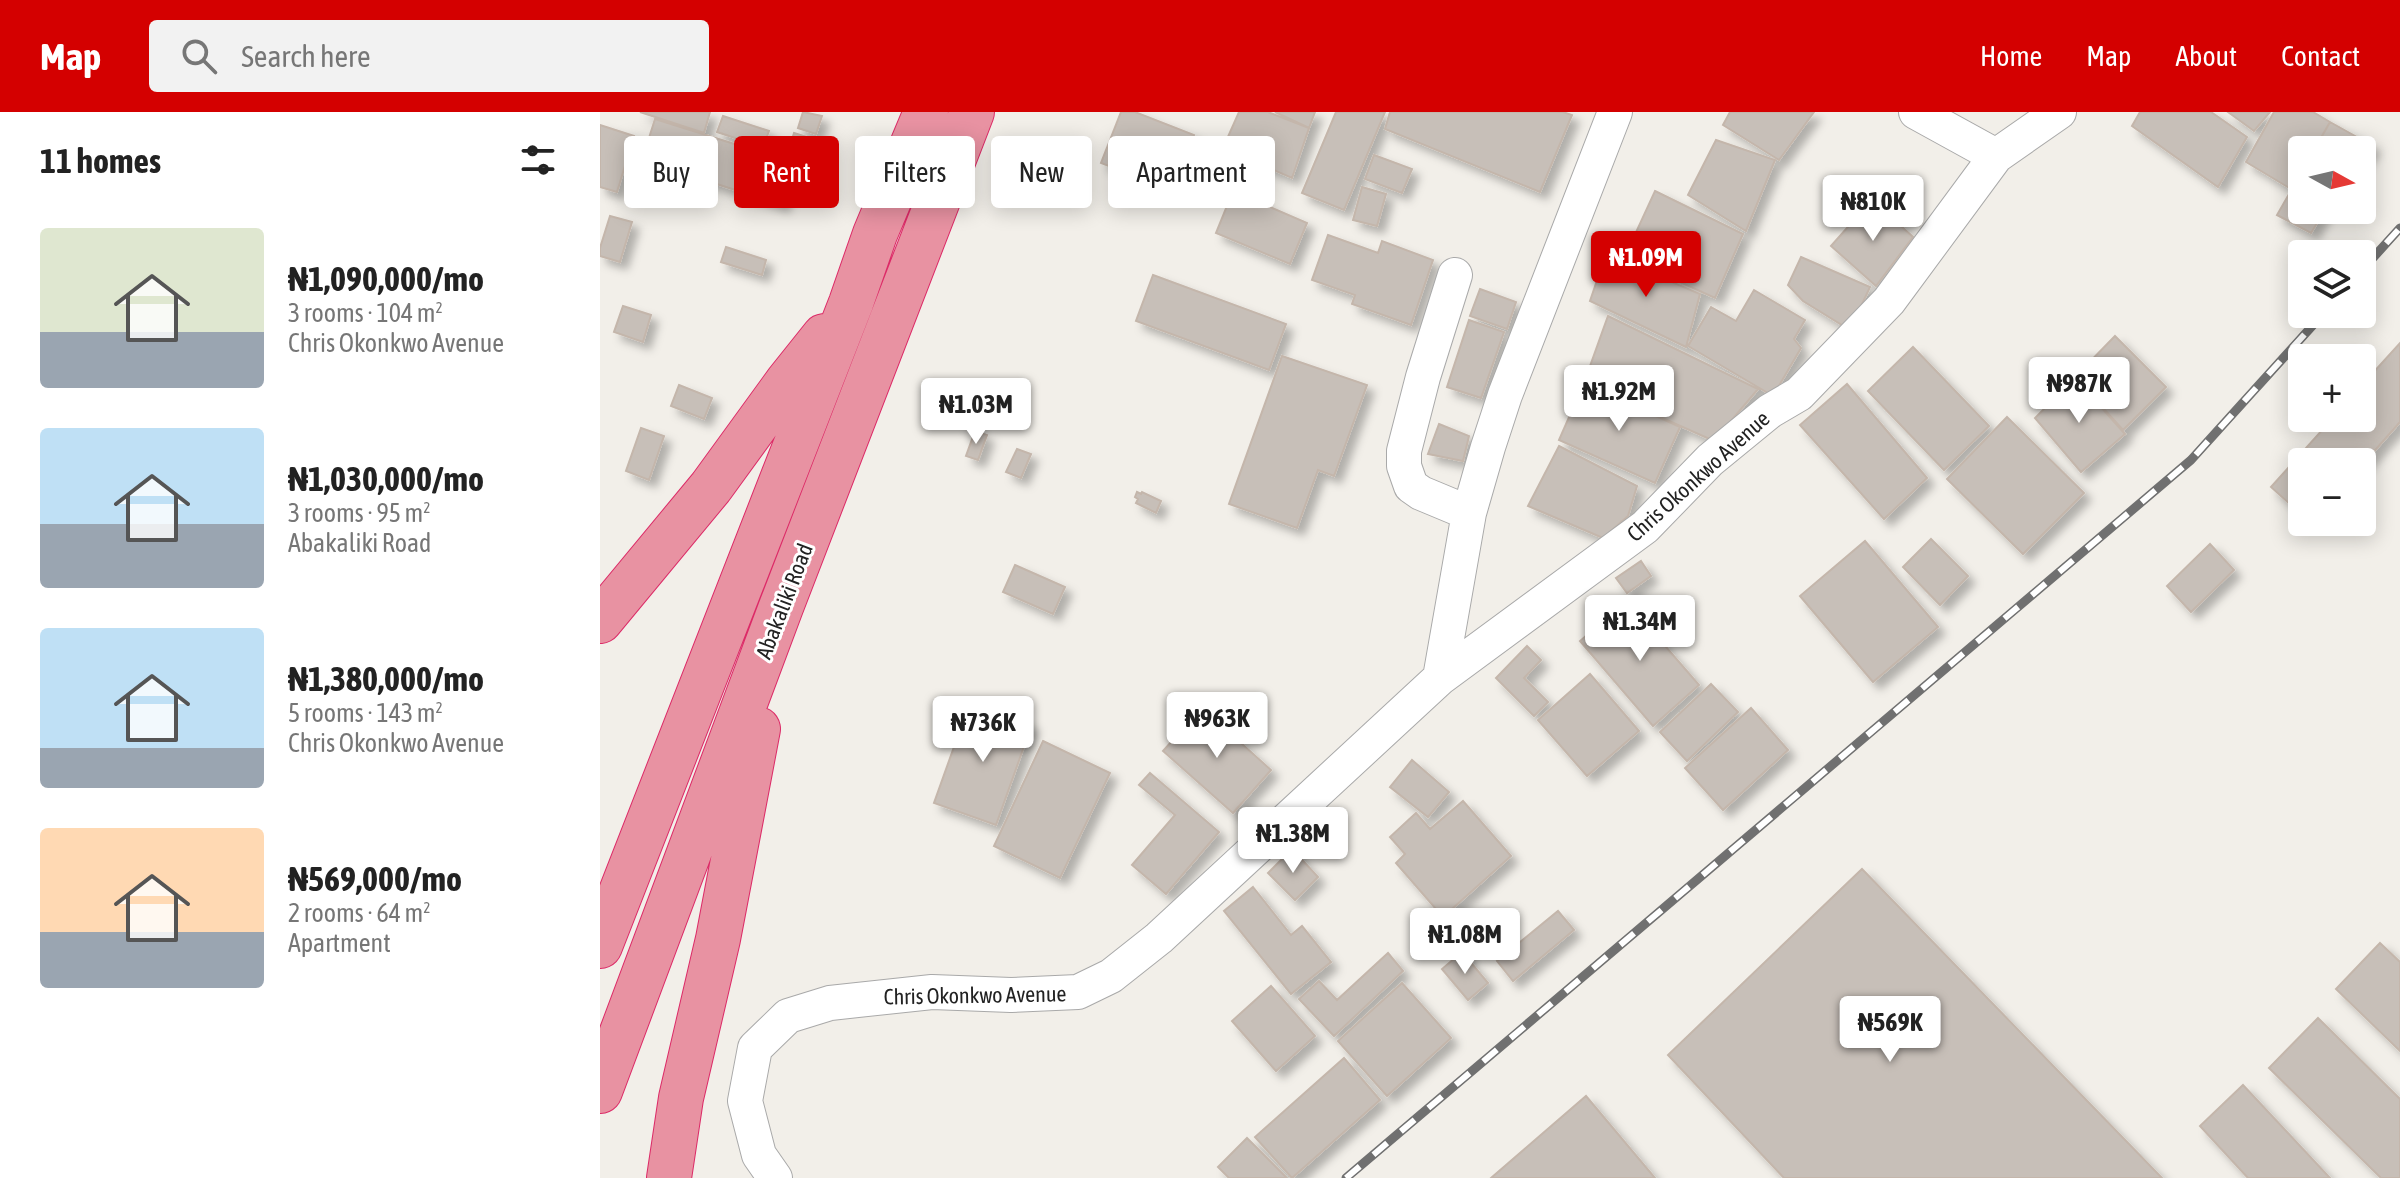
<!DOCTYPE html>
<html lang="en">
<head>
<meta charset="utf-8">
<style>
  :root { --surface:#fff; --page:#f2f2f2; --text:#222; --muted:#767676; --accent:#d40000 }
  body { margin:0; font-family:"Asap Condensed",sans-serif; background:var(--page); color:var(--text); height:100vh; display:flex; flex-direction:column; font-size:30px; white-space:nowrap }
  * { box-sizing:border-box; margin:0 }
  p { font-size:26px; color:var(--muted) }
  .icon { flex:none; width:44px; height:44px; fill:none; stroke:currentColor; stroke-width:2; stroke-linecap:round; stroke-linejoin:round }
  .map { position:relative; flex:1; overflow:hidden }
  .side { display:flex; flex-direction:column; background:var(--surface); width:600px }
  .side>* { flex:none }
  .top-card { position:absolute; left:24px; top:24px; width:760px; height:72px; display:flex; gap:16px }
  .needle { width:52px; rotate:98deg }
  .tools { position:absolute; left:1688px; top:24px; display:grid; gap:16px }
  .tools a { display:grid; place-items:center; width:88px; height:88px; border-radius:8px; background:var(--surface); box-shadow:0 4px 20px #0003; font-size:40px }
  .price { position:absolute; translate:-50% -68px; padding:0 18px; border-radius:8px; background:#fff; color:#222; font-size:26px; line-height:52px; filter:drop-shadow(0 2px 4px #0008) }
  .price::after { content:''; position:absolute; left:50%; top:48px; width:24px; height:18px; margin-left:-12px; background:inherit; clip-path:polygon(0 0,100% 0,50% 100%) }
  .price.active { background:var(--accent); color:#fff }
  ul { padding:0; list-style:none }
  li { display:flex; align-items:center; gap:24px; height:200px; padding:0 40px }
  li span { display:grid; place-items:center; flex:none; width:224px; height:160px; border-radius:8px; color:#555 }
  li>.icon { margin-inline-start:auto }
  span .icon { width:96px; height:96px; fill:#fffc; stroke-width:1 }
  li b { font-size:34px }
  h2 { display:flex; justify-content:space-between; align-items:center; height:96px; padding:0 40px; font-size:34px }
  .pill { padding:0 28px; border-radius:8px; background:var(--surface); box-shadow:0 4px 20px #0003; font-size:28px; line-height:72px }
  .pill.active { background:var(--accent); color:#fff }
  header { display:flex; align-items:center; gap:48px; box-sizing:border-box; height:112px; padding:0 40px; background:var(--accent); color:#fff }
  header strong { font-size:38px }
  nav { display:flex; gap:44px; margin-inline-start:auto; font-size:28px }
  .search { width:560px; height:72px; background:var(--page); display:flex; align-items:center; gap:20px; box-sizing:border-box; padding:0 28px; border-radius:8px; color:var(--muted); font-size:30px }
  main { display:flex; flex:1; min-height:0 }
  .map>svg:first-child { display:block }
  .building { fill:#c7bfb8; stroke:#c4b6ab; stroke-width:2; filter:url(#shadow) }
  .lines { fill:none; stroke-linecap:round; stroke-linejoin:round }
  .street-casing { stroke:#a9a9a9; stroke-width:36 }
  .highway-casing { stroke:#dc2a67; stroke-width:46 }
  .street { stroke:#fff; stroke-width:34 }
  .highway { stroke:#e892a2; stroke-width:44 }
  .rail-casing { stroke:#707070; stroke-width:9 }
  .rail { stroke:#fff; stroke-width:6; stroke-dasharray:18; stroke-linecap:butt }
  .labels { text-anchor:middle; stroke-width:6; stroke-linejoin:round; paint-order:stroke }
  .street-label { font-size:22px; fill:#222; stroke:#fff }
</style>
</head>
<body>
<header>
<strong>Map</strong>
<div class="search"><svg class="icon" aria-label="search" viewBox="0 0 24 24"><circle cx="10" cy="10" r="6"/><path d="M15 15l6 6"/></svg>Search here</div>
<nav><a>Home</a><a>Map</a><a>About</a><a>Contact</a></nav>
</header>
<main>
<section class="side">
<h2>11 homes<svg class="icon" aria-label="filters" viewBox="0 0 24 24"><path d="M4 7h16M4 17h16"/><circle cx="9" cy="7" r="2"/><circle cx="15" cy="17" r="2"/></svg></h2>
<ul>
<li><span style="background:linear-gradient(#dfe7d0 65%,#9aa5b1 0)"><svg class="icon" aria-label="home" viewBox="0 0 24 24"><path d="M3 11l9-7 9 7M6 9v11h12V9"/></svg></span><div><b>₦1,090,000/mo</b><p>3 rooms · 104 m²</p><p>Chris Okonkwo Avenue</p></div></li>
<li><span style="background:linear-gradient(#bfe0f5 60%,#9aa5b1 0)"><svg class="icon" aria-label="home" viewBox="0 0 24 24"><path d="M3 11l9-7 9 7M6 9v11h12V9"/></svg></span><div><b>₦1,030,000/mo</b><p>3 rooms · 95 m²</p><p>Abakaliki Road</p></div></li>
<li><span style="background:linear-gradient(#bfe0f5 75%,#9aa5b1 0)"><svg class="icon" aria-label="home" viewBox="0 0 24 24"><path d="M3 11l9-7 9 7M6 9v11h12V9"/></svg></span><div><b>₦1,380,000/mo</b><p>5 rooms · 143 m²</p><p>Chris Okonkwo Avenue</p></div></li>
<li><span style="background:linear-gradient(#ffd9b3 65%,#9aa5b1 0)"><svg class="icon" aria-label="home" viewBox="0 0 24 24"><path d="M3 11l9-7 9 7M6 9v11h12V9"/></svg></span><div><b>₦569,000/mo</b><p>2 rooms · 64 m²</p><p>Apartment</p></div></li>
</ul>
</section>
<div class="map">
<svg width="1800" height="1066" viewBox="0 0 1800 1066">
  <defs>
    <filter id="shadow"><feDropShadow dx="7" dy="7" stdDeviation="4" flood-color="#0004"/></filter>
  </defs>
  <rect width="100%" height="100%" fill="#f2efe9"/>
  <path class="building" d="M40 0H110L104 21Z
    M203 0 222 4 216 22 198 16Z
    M521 0H535L594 23 573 79 501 51Z
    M639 0H668L709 16 692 66 623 36Z
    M675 0H715L709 16Z
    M736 0H785L744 98 702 81Z
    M790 0H963L972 3 940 80 785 17Z
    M1130 0H1214L1179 48 1123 13Z
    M1540 0H1611L1647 25 1618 75 1532 14Z
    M1628 0H1670L1654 19Z
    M1674 0H1713L1730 10 1714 38H1702V59L1691 77 1646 50Z
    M123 4 169 19 163 35 117 20Z
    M55 7 195 51 182 93 42 48Z
    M1730 10 1773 34 1762 49V38H1714Z
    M0 13 34 24 17 80 0 75Z
    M194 21 213 27 208 40 190 34Z
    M1116 28 1175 48 1146 119 1088 83Z
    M207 40 220 45 216 58 202 53Z
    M774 43 812 57 802 81 765 67Z
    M1701 61 1702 98H1725L1711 121 1677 103Z
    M762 75 786 82 777 114 753 108Z
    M633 79 707 111 690 152 616 121Z
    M1055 79 1143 122 1115 186 1051 157 1026 142Z
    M1272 88 1313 125 1276 174 1231 134Z
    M10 104 32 110 20 150 0 144V136Z
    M728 123 778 141 782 129 833 148 811 213 752 192 755 183 712 168Z
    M126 135 166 148 162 163 121 150Z
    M1006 142 1100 182 1086 235 990 189Z
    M1201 145 1270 175 1250 218 1203 189 1188 173Z
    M553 163 686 212 669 258 536 209Z
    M880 177 916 190 907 217 870 204Z
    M1154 178 1205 208 1194 227 1201 236 1173 284 1088 234 1111 195 1136 209Z
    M23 194 51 203 43 230 14 220Z
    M1008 204 1158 277 1114 329 984 271Z
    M869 208 904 220 881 286 847 275Z
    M1515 224 1566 275 1523 318 1475 265Z
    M1800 231V310L1762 353V350H1702V403L1671 375 1733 306H1762V273Z
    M1313 235 1389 314 1344 358 1268 279Z
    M682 244 767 273 734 364 718 358 697 416 629 392Z
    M1475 266 1525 322 1481 360 1435 306Z
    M984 271 1080 315 1055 371 959 328Z
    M1247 272 1327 366 1284 407 1200 313Z
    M79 273 112 286 104 307 71 294Z
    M1407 305 1484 381 1423 442 1347 367Z
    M839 312 869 324 863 349 828 342Z
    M41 316 64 324 49 368 26 359Z
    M375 319 387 323 378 348 366 344Z
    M959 334 1037 374 1028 404 1003 426 928 394Z
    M417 337 431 342 421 366 406 360Z
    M537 380 541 382 542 380 561 389 556 401 536 391 538 387 535 385Z
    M1331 427 1368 464 1340 493 1303 455Z
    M1265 429 1338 515 1273 570 1200 484Z
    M1610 432 1634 458 1591 500 1567 474Z
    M1041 449 1051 464 1027 481 1016 466Z
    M415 453 465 475 453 502 403 480Z
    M1026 489 1099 573 1053 614 980 529Z
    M927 534 941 548 924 566 948 590 934 604 896 566Z
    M990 562 1039 619 987 664 938 608Z
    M1111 572 1138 600 1087 649 1060 620Z
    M370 590 432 612 396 713 334 691Z
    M602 596 671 658 633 701 563 639Z
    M1151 596 1188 638 1123 698 1085 656Z
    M443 629 510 661 460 766 394 734Z
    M812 648 849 680 828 705 790 675Z
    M550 661 619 720 566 782 532 753 575 703 539 673Z
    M863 689 911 744 843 805 796 751 805 742 790 725 816 701 830 717Z
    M692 737 718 765 695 788 668 761Z
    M1262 757 1562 1066H1184L1068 943Z
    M653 775 691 823 702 814 731 850 691 882 624 799Z
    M958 799 974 818 913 869 897 849Z
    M1780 831 1800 850V939L1736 877Z
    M862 840 888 871 868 888 842 857Z
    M788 841 803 859 734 924 699 887 719 869 737 888Z
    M802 871 851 926 787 984 738 929Z
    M671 874 715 924 676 959 632 909Z
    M1718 906 1800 987V1066H1781L1669 956Z
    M744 946 780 988 692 1066 655 1025Z
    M1643 973 1730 1066H1648L1600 1014Z
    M986 984 1055 1066H891Z
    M647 1026 687 1066H629L618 1055Z"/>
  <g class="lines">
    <g class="street-casing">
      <path id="street" d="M1316 0 1396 44
        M855 163 823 265 804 339V354L811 374 821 381 869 401
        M840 566 869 401 888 335 905 283 1015 0
        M175 1066 159 1043 145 989 155 936 188 904 230 891 332 880 411 883 478 880 511 864 559 826 840 566 1045 415 1110 348 1170 299 1199 282 1289 189 1396 44 1459 0"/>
    </g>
    <g class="highway-casing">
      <path id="highway" d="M0 509 111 375 188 269 224 224
        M0 834 251 191 275 122 326 0
        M0 979 181 495 372 0
        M69 1066 81 986 118 827 158 617"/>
    </g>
    <use href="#street" class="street"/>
    <use href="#highway" class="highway"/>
    <g class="rail-casing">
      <path id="rail" d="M1762 158 1800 116
        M746 1066 1591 348 1723 202"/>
    </g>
    <use href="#rail" class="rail"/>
  </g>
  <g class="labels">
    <g class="street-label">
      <text transform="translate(1098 364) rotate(-42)" y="8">Chris Okonkwo Avenue</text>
      <text transform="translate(184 489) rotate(-69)" y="8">Abakaliki Road</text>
      <text transform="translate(375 883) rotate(-1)" y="8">Chris Okonkwo Avenue</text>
    </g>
  </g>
</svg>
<div class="tools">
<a><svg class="needle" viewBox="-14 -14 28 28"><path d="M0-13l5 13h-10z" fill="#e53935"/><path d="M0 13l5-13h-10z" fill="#767676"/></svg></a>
<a><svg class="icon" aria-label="layers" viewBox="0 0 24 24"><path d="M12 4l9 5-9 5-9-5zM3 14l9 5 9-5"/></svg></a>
<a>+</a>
<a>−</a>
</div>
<b class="price" style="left:1273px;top:131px">₦810K</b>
<b class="price active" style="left:1046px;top:187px">₦1.09M</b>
<b class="price" style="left:1479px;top:313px">₦987K</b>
<b class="price" style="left:1019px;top:321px">₦1.92M</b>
<b class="price" style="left:376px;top:334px">₦1.03M</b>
<b class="price" style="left:1040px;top:551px">₦1.34M</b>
<b class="price" style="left:617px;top:648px">₦963K</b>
<b class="price" style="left:383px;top:652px">₦736K</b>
<b class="price" style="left:693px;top:763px">₦1.38M</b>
<b class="price" style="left:865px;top:864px">₦1.08M</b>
<b class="price" style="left:1290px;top:952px">₦569K</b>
<div class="top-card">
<a class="pill">Buy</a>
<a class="pill active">Rent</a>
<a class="pill">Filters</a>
<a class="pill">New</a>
<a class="pill">Apartment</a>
</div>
</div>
</main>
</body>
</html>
